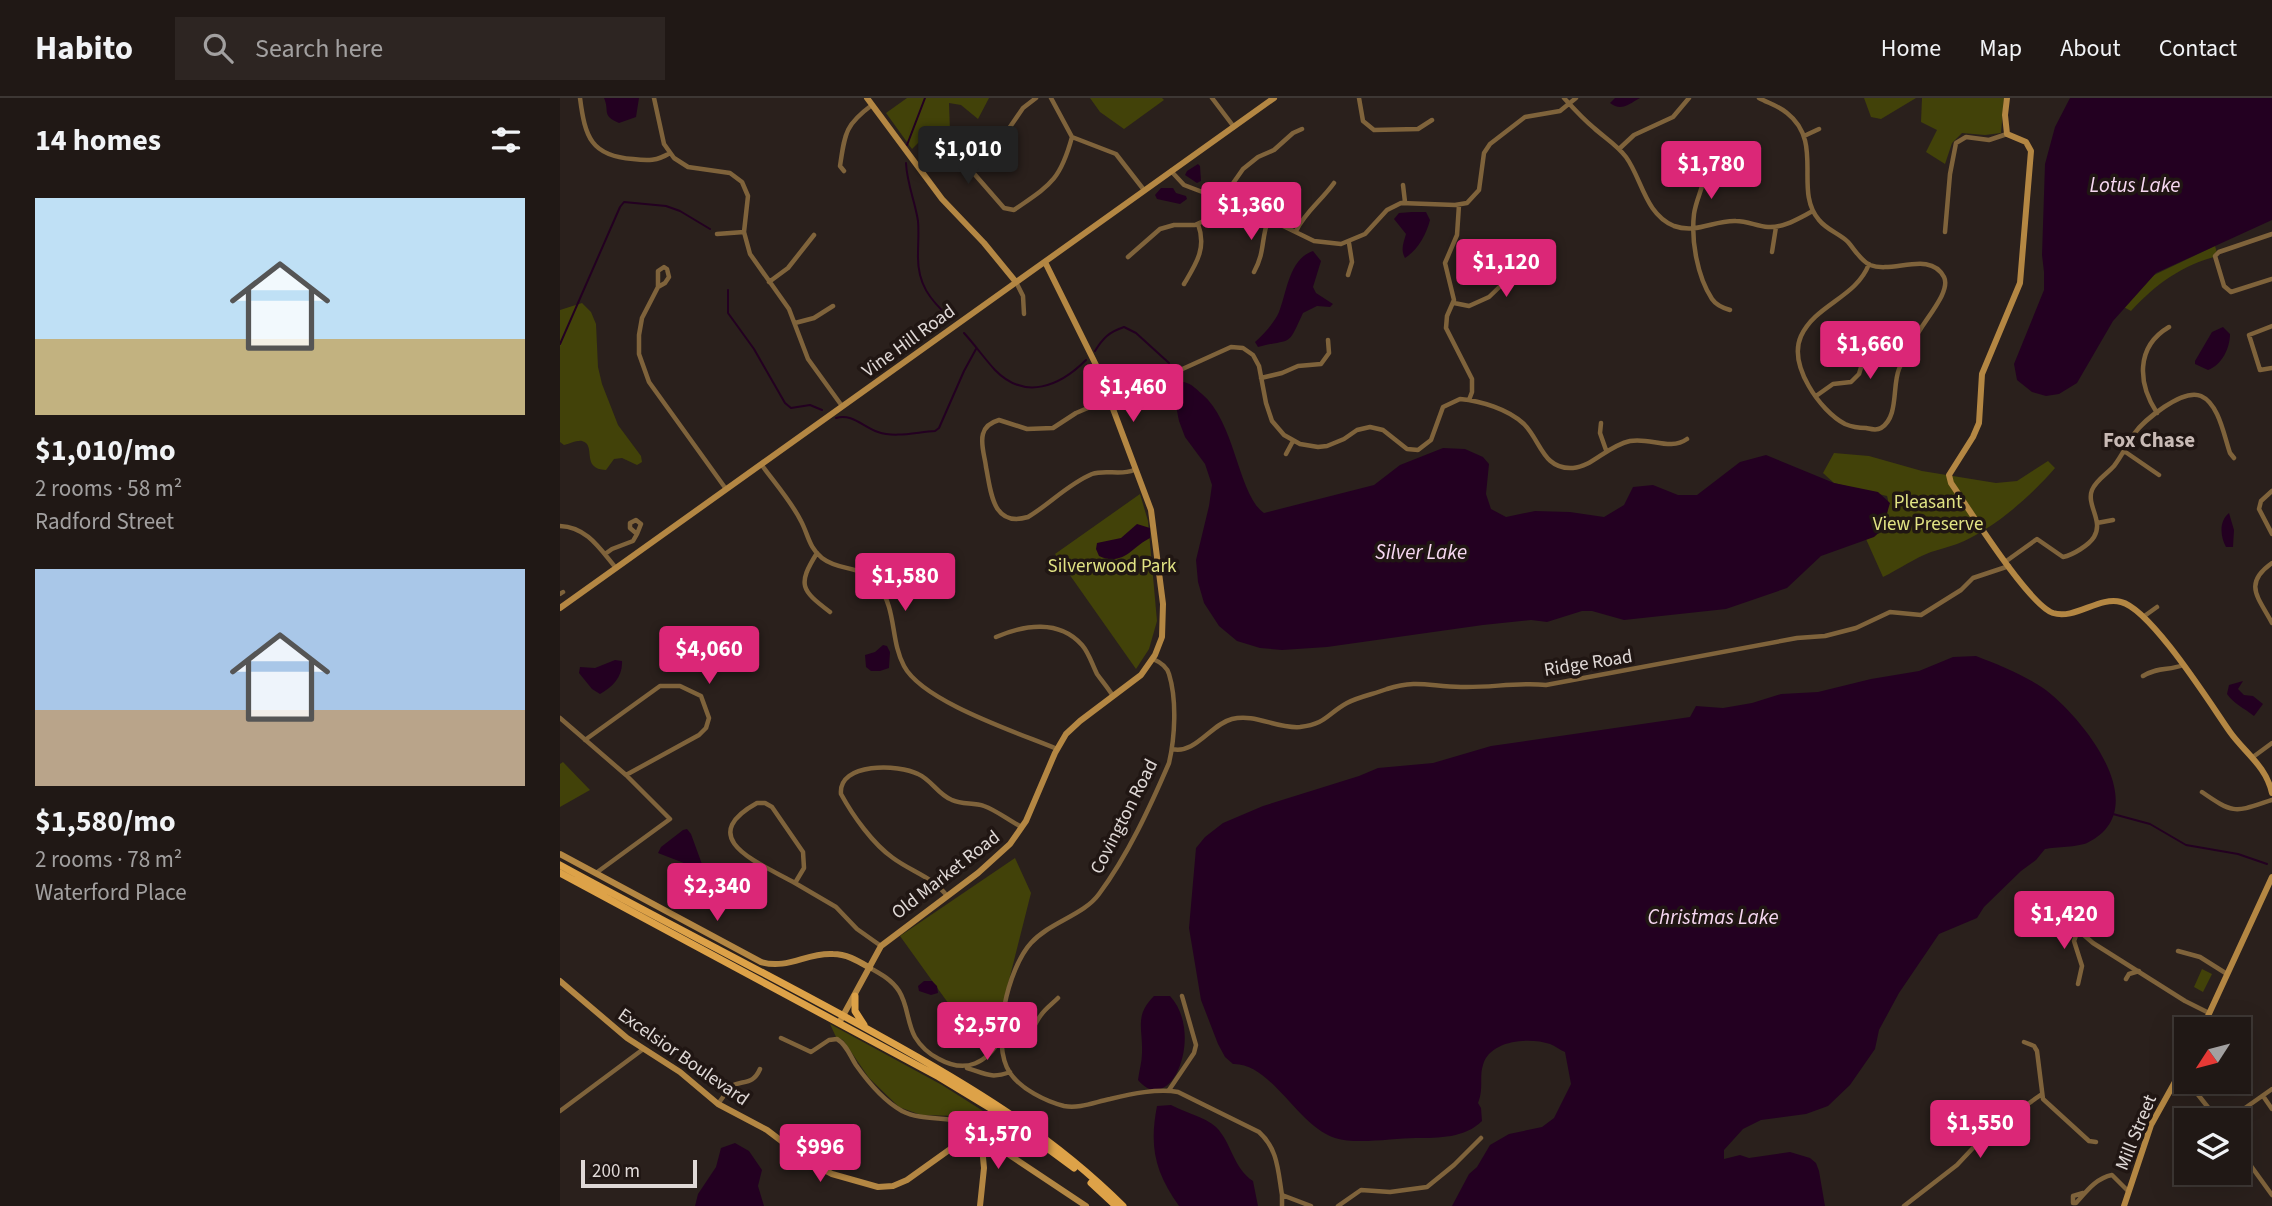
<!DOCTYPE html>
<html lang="en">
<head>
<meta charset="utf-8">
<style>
  :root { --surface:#201815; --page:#2d2522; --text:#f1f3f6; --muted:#a2a0a0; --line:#3d3734; --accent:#db2777 }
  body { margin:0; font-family:"Source Sans 3",sans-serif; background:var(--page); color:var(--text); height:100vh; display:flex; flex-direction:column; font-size:26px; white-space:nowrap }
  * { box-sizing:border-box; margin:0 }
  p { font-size:23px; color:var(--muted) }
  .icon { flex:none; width:38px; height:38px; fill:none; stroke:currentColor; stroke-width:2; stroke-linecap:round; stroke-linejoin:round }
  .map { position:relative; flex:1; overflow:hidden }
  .details { display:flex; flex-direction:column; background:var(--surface); width:560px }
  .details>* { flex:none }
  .needle { width:46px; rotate:234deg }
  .buttons { position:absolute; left:1614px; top:919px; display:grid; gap:14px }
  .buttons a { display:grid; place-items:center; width:77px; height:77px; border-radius:0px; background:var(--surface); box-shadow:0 7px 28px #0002,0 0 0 2px var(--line); font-size:35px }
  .scale { position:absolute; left:21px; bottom:18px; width:116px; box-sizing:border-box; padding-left:7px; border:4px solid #e0d9d7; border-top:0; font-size:19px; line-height:24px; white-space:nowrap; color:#e0d9d7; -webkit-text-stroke:5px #201613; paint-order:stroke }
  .price { position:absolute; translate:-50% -60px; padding:0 16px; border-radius:7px; background:var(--accent); color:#fff; font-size:23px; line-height:46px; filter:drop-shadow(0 2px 4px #0008) }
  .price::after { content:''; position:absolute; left:50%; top:42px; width:21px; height:16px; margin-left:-10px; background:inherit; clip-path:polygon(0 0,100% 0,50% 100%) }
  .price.selected { background:#222; color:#fff }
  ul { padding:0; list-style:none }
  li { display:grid; align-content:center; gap:14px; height:371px; padding:0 35px }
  li span { display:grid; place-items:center; height:217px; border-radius:0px; color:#555 }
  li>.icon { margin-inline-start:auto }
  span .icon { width:126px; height:126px; fill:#fffc; stroke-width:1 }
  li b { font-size:30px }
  h2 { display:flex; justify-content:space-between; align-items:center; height:84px; padding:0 35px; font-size:30px }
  header { display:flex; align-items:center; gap:42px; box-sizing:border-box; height:98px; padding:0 35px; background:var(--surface); border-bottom:2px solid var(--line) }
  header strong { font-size:33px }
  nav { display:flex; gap:38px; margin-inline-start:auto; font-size:24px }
  .search { width:490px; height:63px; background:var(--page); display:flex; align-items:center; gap:18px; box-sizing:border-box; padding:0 24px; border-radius:0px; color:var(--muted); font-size:26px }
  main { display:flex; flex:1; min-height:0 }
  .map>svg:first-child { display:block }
  .green { fill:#424209 }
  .water { fill:#230021 }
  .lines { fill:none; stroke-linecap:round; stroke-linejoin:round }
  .stream { stroke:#230021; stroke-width:2 }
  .street { stroke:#7f633b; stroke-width:4.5 }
  .secondary { stroke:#b48743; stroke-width:6 }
  .primary { stroke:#dda248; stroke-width:7 }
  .labels { text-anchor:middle; stroke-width:7; stroke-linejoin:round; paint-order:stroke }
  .street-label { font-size:19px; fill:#e0d9d7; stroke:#201613 }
  .park-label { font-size:19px; fill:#e1e384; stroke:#201613 }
  .water-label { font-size:21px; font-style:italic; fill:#f7d8f2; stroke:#201613 }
  .neighbourhood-label { font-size:21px; font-weight:bold; fill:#c8bab5; stroke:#201613 }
</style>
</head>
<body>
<header>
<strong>Habito</strong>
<div class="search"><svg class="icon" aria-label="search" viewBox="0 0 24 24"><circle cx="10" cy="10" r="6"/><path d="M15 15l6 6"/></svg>Search here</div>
<nav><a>Home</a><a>Map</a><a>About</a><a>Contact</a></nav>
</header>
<main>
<section class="details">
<h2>14 homes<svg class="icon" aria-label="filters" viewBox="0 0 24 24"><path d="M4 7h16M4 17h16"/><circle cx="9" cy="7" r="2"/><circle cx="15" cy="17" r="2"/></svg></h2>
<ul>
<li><span style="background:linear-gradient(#bfe0f5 65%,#c2b280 0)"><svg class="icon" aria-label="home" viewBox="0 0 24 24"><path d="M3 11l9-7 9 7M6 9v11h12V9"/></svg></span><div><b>$1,010/mo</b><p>2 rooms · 58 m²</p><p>Radford Street</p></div></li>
<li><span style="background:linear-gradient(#a9c7e8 65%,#b9a48a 0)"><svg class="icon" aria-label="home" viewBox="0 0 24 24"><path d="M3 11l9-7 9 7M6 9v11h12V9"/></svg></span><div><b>$1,580/mo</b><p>2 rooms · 78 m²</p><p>Waterford Place</p></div></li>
</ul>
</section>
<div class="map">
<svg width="1712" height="1108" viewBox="0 0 1712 1108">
  <rect width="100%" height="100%" fill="#2a201c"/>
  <path class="green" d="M347 0H429L418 21 401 7 389 5 390 34 363 40 352 51 326 15Z
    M530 0H602L604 2 564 31 540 14Z
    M1304 0H1356L1321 21 1311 19Z
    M1362 0H1444L1441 35 1425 37 1402 35 1392 45 1385 66 1366 54 1377 32 1361 24Z
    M1655 148 1658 158C1622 167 1596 186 1571 213L1562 208 1592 178Z
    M22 205 31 214 36 226 38 269 42 286 58 327 81 358 82 364 77 367 62 360 54 361 46 372C20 371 37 347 22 343 17 342 9 346 4 347L0 344V212Z
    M1274 355 1309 358 1362 373 1436 385 1457 383 1488 363 1495 370C1471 398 1433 432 1397 446 1389 449 1380 451 1371 454 1355 460 1339 471 1323 479L1306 441 1325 432C1324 420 1331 410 1327 398L1274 385 1263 375Z
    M580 396 588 423 597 523 589 551 576 571 495 456Z
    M3 664 30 692 0 709V666Z
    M455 760 471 795 438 926 430 929 425 937 430 947 424 955 340 838Z
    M1642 871 1652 876 1643 894 1634 889Z
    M270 926 382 987 453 1032 442 1047 424 1034 414 1024 398 1018 361 1017 339 1009 309 980 283 942 276 939Z"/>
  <path class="water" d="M44 0H79L76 19 59 25C41 17 50 14 44 0Z
    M1055 0H1080C1069 6 1061 14 1050 5Z
    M1510 0H1712V122L1596 175 1553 223 1517 285 1499 296 1486 298 1472 294 1457 282 1454 266 1484 192V174L1482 157 1485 66 1495 29Z
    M638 66 640 68 641 83 637 85 625 77 627 73Z
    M601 90H613L616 95 626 98 627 101 620 106 597 101 595 97Z
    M852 114H866L870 122C866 137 858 152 845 160 840 151 844 144 846 136L834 121 839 115Z
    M753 153 761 163 753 189 756 195 773 206 770 209 757 208 743 215C727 250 733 240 698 249L695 244C704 236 714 225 719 214 727 194 729 161 753 153Z
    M1663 229 1670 236C1670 250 1662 267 1648 272L1635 266V263L1652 234Z
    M624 284C632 286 636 291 642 296 676 325 678 397 704 415L814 387 840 367 883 350 905 351 923 359 929 366 926 396 931 411 946 419 975 413 1010 414 1044 419 1064 407 1073 389 1093 387 1118 397H1137L1180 364 1206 357 1274 385 1318 394 1330 405 1322 432 1314 439 1261 458 1227 490 1166 511 1064 522 1032 513H1022L987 524 971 522 923 527 767 549 722 552 700 550 677 543 659 528 644 505 638 484 636 462 649 408 652 387 645 366 625 339 619 323 614 298 618 286Z
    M1669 415 1674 432 1673 449H1666C1660 438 1659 423 1669 415Z
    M577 426 590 430V440C572 449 563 469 539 458L536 451 537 445 561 440Z
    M323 547 327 548 330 554 329 570 320 573H311L306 569 305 557 315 554Z
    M1416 558C1439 567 1462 576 1483 590 1522 618 1597 711 1527 745 1518 749 1496 749 1485 751L1476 762 1461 773 1424 809 1417 820 1379 836 1339 895 1319 932 1315 951 1290 987 1268 1008 1246 1016 1201 1022 1183 1031 1164 1052V1061L1180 1057 1189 1060 1230 1054 1250 1060 1256 1065 1259 1073 1265 1108H892L909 1076 917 1069 930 1047 949 1036 982 1029 994 1020 1011 986 1005 954C1000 952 995 948 990 946 969 939 930 942 923 967 919 979 924 990 918 1005L921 1010 922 1023C905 1040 879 1040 856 1040 833 1040 797 1047 775 1040 737 1028 712 965 673 966L665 959 658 946 641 902 629 830 636 750 645 739 663 725 703 708 799 678 818 670 873 665 931 648 1130 619 1136 608 1163 610 1192 605 1221 596 1258 594 1311 581 1359 573 1393 559Z
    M55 562 62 563C63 578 53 589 40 596L32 591 19 575 20 569 35 570Z
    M1683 583 1678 591 1684 597 1693 598 1703 606 1694 618C1684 610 1674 606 1667 596L1669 587Z
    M127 731 131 736 143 769 142 772 98 755 101 749 123 732Z
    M364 883H372L377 888 378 895 371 897 359 893 358 888Z
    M594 898H610C645 936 611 1021 578 982 579 973 582 964 582 955 583 930 574 918 594 898Z
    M611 1007C624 1014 645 1019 656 1029 672 1045 673 1070 693 1083L698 1108H619C595 1074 589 1049 597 1008Z
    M175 1045 189 1053 202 1072 198 1088 204 1108H135L138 1096 156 1069 161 1050Z"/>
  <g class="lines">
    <path class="stream" d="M347 47 365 0
      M346 65C347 86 355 103 358 123 359 134 358 145 358 156 357 186 370 202 391 221
      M168 192V215L194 251 225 305 231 310 250 307 262 312
      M404 235C415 247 424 260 435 272 465 303 500 288 526 262
      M0 246 60 109 64 104 106 108 120 113 150 131
      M535 253C543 240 549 234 564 229L576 235 609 265
      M276 320C292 315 303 329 318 334 335 340 357 334 375 333L379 330 404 273 416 251
      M1553 716 1590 726 1626 747 1678 756 1707 766"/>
    <path class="street" d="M20 0C25 39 31 58 73 61 88 63 97 63 110 55
      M94 0 104 46 114 60 128 69 170 75 182 84 188 98 184 134 190 156 229 211 248 261 282 308
      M491 0 512 39 556 56 584 92
      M652 0 674 29
      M799 0 803 23 814 32 858 31 872 22
      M1004 0C1014 11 1023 21 1034 30 1045 40 1057 47 1066 59 1082 81 1085 116 1114 128 1137 136 1154 122 1176 123 1187 123 1197 128 1208 129 1224 130 1239 120 1253 113
      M1199 0C1208 5 1219 8 1227 15 1265 45 1233 92 1259 122 1267 132 1280 136 1288 144 1295 152 1301 163 1310 167 1333 176 1370 152 1384 179 1392 195 1360 226 1354 243 1350 253 1343 261 1339 271 1332 288 1339 319 1321 330 1316 333 1311 331 1306 330 1299 330 1292 329 1285 326 1260 313 1228 267 1241 238 1256 206 1296 200 1309 166
      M390 35V48L444 110 454 112C490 87 500 83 512 39
      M1244 38 1259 31
      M1059 51 1074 37 1113 19 1129 0
      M410 71 439 45 463 10 476 0
      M284 73 280 68C285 35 285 27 312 7
      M611 73 624 87 645 95 673 112 717 125 754 143 781 146 805 136 827 112 841 105 895 107 907 105 919 92 924 55 930 46 965 19 1000 13 1016 0
      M1145 73C1144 89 1136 101 1134 116 1131 142 1137 178 1152 201 1156 207 1163 210 1170 212
      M843 87 845 104
      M899 107 897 137 885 165 894 202 887 218 886 230 912 281V294L909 302
      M736 133C745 114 762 102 774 85
      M1385 134 1390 76 1396 45 1406 39 1429 42 1447 36
      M157 136 184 134
      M1712 136 1659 154 1655 158 1664 188 1671 194 1712 181
      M1212 154 1216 129
      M568 159 600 131 614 127H635L648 121 683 71 698 59 714 52 733 35 742 31
      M694 174C705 154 701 142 708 122
      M788 177 792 164 789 145
      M209 184 228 170 254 137
      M456 184 463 198 464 216
      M624 186C636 166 647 150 638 126
      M98 189 105 185 109 179 107 171 104 169 98 173V189L82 220 79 237V256L89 284 166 391
      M894 205 909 208 929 199 954 175 957 164 955 152
      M235 225 254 220 273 208
      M1712 228 1689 237 1700 272 1712 270
      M701 280 722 275 738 268 761 266 769 255 768 242
      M1256 298 1273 286 1291 284 1299 276 1314 227
      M1597 315C1578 286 1575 249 1609 229
      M1041 325 1040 335 1046 352
      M1564 353 1599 377
      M726 356 733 343
      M201 366C214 384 231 403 241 423 248 436 249 450 262 460 280 474 301 466 318 487 337 511 330 542 344 568 363 604 459 635 497 651
      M574 372C560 378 546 371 532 376 508 386 490 406 468 419 432 430 431 393 426 369 425 359 420 346 423 336 425 328 432 324 439 322L467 331 493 330 516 315 556 298 565 296 595 294 618 273 671 249 683 250 693 257 699 268 706 305 712 323 724 337 740 346 758 349 767 348 784 341 797 332 810 329 823 332 847 351 858 352 871 342 883 309 900 301C921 303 948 311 964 326 981 343 983 372 1013 370 1032 369 1047 348 1070 343 1090 339 1110 353 1127 341
      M1712 393 1701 403 1699 411 1712 436
      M1537 425 1553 422
      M0 428C27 429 40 451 56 470
      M257 455C237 487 241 492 270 514
      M45 456 52 451 73 443 77 436 70 430V425L76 422 81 426 77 436
      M1445 464 1477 441 1503 459C1513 457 1529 447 1534 439 1544 423 1526 407 1532 392 1536 382 1547 376 1554 368 1562 358 1567 346 1574 336 1584 322 1623 290 1641 298 1659 306 1664 338 1670 355L1674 360
      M1712 465C1682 486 1699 500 1712 525
      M0 496 3 494
      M1583 519 1597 509
      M436 539C464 527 499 521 522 547 529 555 532 566 537 576 542 583 548 590 553 598
      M593 561C600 564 607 569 609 576 617 602 615 639 609 665 590 709 568 757 539 796 524 817 490 824 471 845 448 870 430 945 450 975 461 991 485 1003 504 1008 519 1011 535 1004 550 1001 571 996 598 990 618 994L699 1034C718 1051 718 1073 722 1097L751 1108
      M1583 578C1600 568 1608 573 1623 567
      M0 620 66 677 110 721 36 775
      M25 642 100 588H120L141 598 149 620 146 630 139 637 66 677
      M612 651C635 657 651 626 672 621 695 615 717 631 740 629 766 626 767 616 787 605 798 599 814 596 827 591 858 581 871 589 901 589 930 590 957 584 986 587L1237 540 1265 538 1296 530 1330 514 1361 517 1401 492 1413 480 1449 468
      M1693 659 1712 645
      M1642 694C1675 717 1675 714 1712 702
      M197 705H205L212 709 243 754 244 770 235 785C202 766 132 741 197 705Z
      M235 785 276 809 297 831 321 848
      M387 798C373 779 352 774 333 760 313 746 293 718 281 696 278 664 339 666 358 676 372 682 378 697 392 702 402 707 414 704 424 708 438 713 449 723 462 729
      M1527 806 1510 821 1518 832 1533 845 1625 903 1649 915
      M1518 832 1514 843 1522 868 1518 886
      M1618 853 1640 859 1667 876
      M310 870C321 876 332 882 339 893 348 907 347 925 355 939 361 949 369 956 379 961 406 976 427 965 441 940
      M1566 881 1569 876 1579 873
      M221 940 251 954 269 942 277 941C287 947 290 958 296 967 308 984 324 1003 342 1013 369 1027 406 1012 421 1038
      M1464 944 1474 948 1477 953 1483 1001 1529 1043 1536 1044
      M443 946C472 949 467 936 481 917 485 911 492 906 498 900
      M407 970C426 976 431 981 450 974
      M1628 984 1658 1022
      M609 992 634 955 636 947 622 898
      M1703 998 1712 1011
      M158 1006 171 988C184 982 193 987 200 971
      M0 1013 82 952
      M1668 1022 1712 991
      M1678 1050 1712 1097
      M1523 1095 1513 1098V1105H1516C1526 1094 1536 1080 1552 1077L1568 1093
      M722 1097V1108
      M778 1108 801 1092 830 1094 867 1089 894 1067 921 1040
      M1344 1108 1397 1067 1428 1034 1482 996"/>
    <path class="secondary" d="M307 0 382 101 424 145 456 184
      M1447 0 1445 17 1447 36 1466 44 1471 53 1460 185 1422 276 1419 325 1413 339 1389 377 1391 385C1409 411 1468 506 1493 515 1515 522 1539 498 1561 504 1591 511 1651 607 1670 634 1685 655 1706 668 1712 695
      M0 510 714 0
      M0 756 201 864C228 872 247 854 273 856 287 856 298 863 310 870
      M0 883 67 940 120 974 158 1006 207 1032 249 1064 272 1076 318 1089 333 1088 347 1082 396 1047 421 1038 526 1108
      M279 925 321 848 418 775 450 746 466 723 495 655 506 636 520 623 581 577 595 557 602 539 603 506 591 412 538 271 485 164
      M1642 931 1712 779
      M420 1108 424 1070 421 1038
      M1564 1108 1591 1027 1626 964"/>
    <path class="primary" d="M0 767C106 825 214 879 320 938 407 986 492 1037 563 1108
      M0 775 379 979 445 1019 514 1070
      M295 898V913L304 927
      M531 1085 556 1108"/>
  </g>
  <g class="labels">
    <g class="street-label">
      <text transform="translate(348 242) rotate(-36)" y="7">Vine Hill Road</text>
      <text transform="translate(1028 564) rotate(-9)" y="7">Ridge Road</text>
      <text transform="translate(563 718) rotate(-63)" y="7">Covington Road</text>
      <text transform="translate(385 776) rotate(-38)" y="7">Old Market Road</text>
      <text transform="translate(124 958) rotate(35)" y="7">Excelsior Boulevard</text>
      <text transform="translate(1575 1034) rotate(-68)" y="7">Mill Street</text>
    </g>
    <g class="park-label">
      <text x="1368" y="410">Pleasant<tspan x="1368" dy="22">View Preserve</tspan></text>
      <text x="552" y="474">Silverwood Park</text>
    </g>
    <g class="water-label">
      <text x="1575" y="94">Lotus Lake</text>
      <text x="861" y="461">Silver Lake</text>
      <text x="1153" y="826">Christmas Lake</text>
    </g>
    <g class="neighbourhood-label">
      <text x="1589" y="349">Fox Chase</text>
    </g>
  </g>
</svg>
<div class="buttons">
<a><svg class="needle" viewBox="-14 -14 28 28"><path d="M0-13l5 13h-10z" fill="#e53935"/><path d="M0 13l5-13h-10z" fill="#a2a0a0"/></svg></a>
<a><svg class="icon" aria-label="layers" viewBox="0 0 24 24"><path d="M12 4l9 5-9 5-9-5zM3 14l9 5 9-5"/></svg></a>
</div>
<div class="scale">200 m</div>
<b class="price selected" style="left:408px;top:88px">$1,010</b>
<b class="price" style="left:1151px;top:103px">$1,780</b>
<b class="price" style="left:691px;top:144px">$1,360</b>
<b class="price" style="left:946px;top:201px">$1,120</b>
<b class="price" style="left:1310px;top:283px">$1,660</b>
<b class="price" style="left:573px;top:326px">$1,460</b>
<b class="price" style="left:345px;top:515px">$1,580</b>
<b class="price" style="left:149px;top:588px">$4,060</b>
<b class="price" style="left:157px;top:825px">$2,340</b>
<b class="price" style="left:1504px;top:853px">$1,420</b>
<b class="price" style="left:427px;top:964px">$2,570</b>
<b class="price" style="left:1420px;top:1062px">$1,550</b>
<b class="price" style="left:438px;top:1073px">$1,570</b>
<b class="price" style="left:260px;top:1086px">$996</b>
</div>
</main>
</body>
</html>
